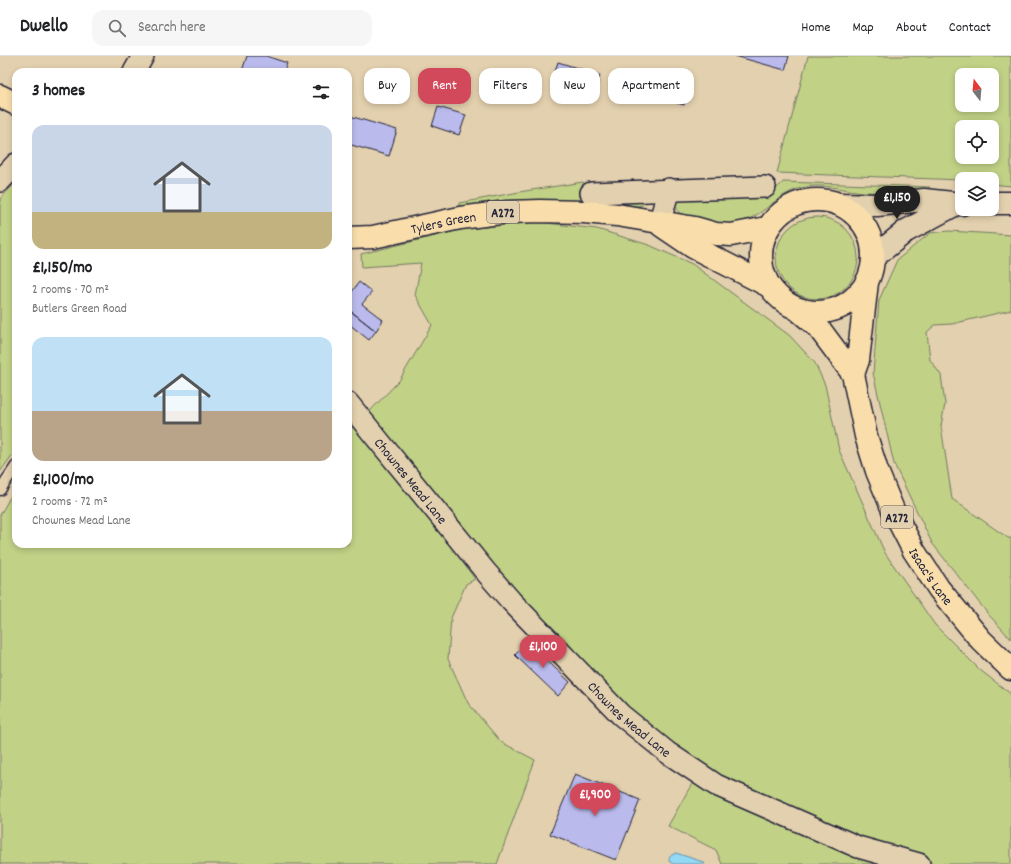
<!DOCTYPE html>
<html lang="en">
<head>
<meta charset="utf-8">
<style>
  :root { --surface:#fff; --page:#f6f6f6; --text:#202124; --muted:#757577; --line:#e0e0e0; --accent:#d1495b }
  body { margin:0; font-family:Dekko,sans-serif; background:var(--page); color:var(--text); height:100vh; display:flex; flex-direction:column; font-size:15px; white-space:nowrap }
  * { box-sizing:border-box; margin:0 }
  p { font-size:13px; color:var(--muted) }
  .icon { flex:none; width:22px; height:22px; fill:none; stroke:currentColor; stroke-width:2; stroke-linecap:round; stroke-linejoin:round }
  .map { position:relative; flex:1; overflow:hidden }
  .details { position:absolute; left:12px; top:12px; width:340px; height:480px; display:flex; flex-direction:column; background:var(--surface); border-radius:12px; box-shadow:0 2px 6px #0003 }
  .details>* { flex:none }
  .top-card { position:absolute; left:364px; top:12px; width:380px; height:36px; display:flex; gap:8px }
  .needle { width:26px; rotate:344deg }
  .fabs { position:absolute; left:955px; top:12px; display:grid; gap:8px }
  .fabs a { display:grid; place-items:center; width:44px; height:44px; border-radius:8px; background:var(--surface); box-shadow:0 2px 6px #0003; font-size:20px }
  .price { position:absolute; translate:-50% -34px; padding:0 9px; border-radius:14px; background:var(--accent); color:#fff; font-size:13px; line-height:26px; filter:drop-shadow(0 1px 2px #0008) }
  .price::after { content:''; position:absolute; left:50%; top:24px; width:12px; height:9px; margin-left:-6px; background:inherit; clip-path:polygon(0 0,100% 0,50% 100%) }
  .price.current { background:#222; color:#fff }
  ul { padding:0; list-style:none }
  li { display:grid; align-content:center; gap:8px; height:212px; padding:0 20px }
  li span { display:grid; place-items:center; height:124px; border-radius:12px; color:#555 }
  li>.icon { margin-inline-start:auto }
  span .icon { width:72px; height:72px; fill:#fffc; stroke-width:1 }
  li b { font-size:17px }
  h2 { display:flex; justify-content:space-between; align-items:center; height:48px; padding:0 20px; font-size:17px }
  .chip { padding:0 14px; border-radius:12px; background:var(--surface); box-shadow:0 2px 6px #0003; font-size:14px; line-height:36px }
  .chip.current { background:var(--accent); color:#fff }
  header { display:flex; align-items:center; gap:24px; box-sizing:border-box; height:56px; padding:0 20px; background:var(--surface); border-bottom:1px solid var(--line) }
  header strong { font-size:19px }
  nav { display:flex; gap:22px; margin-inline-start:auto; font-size:14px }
  .search { width:280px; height:36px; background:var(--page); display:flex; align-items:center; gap:10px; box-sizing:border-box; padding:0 14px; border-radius:12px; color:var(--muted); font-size:15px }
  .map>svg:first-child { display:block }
  .green { fill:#c1d186; stroke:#727a60; fill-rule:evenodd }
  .water { fill:#93d9f5; stroke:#6690ab }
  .building { fill:#babbec; stroke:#22223b }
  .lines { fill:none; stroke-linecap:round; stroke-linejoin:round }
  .lane-casing { stroke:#22223b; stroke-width:13 }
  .street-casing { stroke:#22223b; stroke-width:24 }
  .secondary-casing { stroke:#22223b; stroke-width:25 }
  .highway-casing { stroke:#22223b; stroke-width:25 }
  .lane { stroke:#e3d0ae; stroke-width:10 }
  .street { stroke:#e3d0ae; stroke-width:21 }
  .secondary { stroke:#e3d0ae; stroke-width:22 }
  .highway { stroke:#f9deab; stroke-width:22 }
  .labels { text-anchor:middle; stroke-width:4; stroke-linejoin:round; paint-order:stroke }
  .shield { fill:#e3d0ae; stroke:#5c565e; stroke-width:1 }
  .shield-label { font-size:13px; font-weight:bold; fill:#22223b }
  .street-label { font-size:14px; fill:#22223b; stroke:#e3d0ae }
</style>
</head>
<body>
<header>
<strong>Dwello</strong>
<div class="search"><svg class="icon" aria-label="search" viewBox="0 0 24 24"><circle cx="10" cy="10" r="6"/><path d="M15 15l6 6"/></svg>Search here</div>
<nav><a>Home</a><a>Map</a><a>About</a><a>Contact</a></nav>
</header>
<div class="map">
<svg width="1011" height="808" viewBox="0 0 1011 808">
  <rect width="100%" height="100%" fill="#e3d0ae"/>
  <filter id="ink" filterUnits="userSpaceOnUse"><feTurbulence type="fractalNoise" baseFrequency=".025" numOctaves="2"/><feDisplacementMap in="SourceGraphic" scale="8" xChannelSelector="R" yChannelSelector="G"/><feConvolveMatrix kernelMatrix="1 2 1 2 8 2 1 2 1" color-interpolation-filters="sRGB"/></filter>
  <g filter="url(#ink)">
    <path class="green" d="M808 0H1011V130L992 128V123L962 124 777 117ZM962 19H992V49H962ZM962 71H992V101H962Z
      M16 126V394L0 416V143Z
      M583 126 588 132 645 145 642 149 637 150C577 143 519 143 459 150V147L525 135Z
      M783 126 930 131 929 133C908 135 886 138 865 136 848 135 830 129 814 130 780 132 771 155 744 165 725 173 705 165 687 161 677 158 675 152 677 143L773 136Z
      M776 202a41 41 0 1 1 82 0a41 41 0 1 1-82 0Z
      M538 166 597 173 649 189 692 208 789 279 815 307 825 329 839 394 885 497 935 569 980 614 1011 638V808H722L716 794 668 770 694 724 518 539 369 356 399 325 432 269 415 239 421 207 362 211 361 198 464 173Z
      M949 175 1011 179V254L952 268 935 269 927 276 930 304 941 319 945 348 941 370 952 443 1008 482H1011V583L988 558 932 487 894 408 873 317 879 244 897 204 930 177Z
      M355 369 404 427 475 523 466 528 451 562 448 603 468 647 501 686 535 704 497 808H0V459L16 431V488H348V376Z"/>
    <path class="water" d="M676 797 703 806 705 808H673L669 805 670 800Z"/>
    <path class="building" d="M247 0H266L287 7 284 16H245L242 15Z
      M735 0H789L785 14Z
      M558 6 600 19 594 41 551 27Z
      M659 15 691 25 684 49 643 37 648 21 656 24Z
      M438 51 466 59 459 79 432 70Z
      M350 60 397 74 389 100 348 88Z
      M359 226 372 236 362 248 383 264 376 275 348 253V241Z
      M348 253 376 275 369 284 349 268 348 270Z
      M527 586 570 626 558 640 515 599Z
      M575 718 640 744 616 804 550 778Z"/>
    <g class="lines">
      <g class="lane-casing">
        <path id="lane" d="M0 434 16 410"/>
      </g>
      <g class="street-casing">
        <g id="street">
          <path d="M134 16 143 0"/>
          <path d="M0 125 16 108"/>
          <path d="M591 137 765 131"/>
          <path d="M659 168 669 133"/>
          <path id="s1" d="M348 347 485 515 511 545 621 659 668 697 716 729 858 791 919 808"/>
        </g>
      </g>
      <g class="secondary-casing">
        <path id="secondary" d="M992 147H1011
          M840 148 877 149 924 144 962 148
          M874 201 906 175 956 148"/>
      </g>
      <g class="highway-casing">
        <g id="highway">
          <path d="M0 40 16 48"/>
          <circle cx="817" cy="200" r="56"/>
          <path d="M662 170 693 191 769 230"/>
          <path id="s2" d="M348 182 373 181 460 162 507 156 540 155 584 156 617 159 695 172 716 178 731 179 767 172"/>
          <path id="s3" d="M797 253 818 271 853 318 866 380 877 415 893 454 914 495 939 533 981 584 1011 613"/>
          <path d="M853 318 858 304 867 226"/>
        </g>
      </g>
      <use href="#lane" class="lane"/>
      <use href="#street" class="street"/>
      <use href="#secondary" class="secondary"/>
      <use href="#highway" class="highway"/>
    </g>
  </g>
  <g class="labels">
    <g class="shield">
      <rect x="487" y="145" width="32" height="22" rx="3"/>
      <rect x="881" y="450" width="32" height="22" rx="3"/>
    </g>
    <g class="shield-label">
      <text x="503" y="161">A272</text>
      <text x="897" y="466">A272</text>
    </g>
    <g class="street-label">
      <text dy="5" stroke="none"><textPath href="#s2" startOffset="97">Tylers Green</textPath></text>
      <text dy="5" stroke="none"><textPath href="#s1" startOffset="100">Chownes Mead Lane</textPath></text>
      <text dy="5" stroke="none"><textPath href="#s3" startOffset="305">Isaac's Lane</textPath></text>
      <text dy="5" stroke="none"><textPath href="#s1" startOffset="424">Chownes Mead Lane</textPath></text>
    </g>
  </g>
</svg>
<div class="fabs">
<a><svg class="needle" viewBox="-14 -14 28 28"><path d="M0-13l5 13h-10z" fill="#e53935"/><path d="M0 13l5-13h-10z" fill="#757577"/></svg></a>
<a><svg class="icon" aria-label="locate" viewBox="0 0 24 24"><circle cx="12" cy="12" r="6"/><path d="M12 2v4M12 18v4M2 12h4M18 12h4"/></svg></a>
<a><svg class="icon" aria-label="layers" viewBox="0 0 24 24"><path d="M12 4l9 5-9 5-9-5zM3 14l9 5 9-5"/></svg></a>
</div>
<b class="price current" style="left:897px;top:164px">£1,150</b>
<b class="price" style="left:543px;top:613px">£1,100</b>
<b class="price" style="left:595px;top:761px">£1,900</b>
<div class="top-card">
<a class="chip">Buy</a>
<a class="chip current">Rent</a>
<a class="chip">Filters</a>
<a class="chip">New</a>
<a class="chip">Apartment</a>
</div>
<section class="details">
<h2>3 homes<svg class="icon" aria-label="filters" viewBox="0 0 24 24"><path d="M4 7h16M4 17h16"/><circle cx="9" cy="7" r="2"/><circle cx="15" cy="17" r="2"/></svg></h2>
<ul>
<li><span style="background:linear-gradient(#c9d6e8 70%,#c2b280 0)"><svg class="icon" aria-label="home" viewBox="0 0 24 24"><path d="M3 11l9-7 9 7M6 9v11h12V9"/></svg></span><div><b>£1,150/mo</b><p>2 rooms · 70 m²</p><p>Butlers Green Road</p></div></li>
<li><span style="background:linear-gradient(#bfe0f5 60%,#b9a48a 0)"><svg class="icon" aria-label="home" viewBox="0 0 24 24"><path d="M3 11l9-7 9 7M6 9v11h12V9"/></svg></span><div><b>£1,100/mo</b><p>2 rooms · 72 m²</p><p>Chownes Mead Lane</p></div></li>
</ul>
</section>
</div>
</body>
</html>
